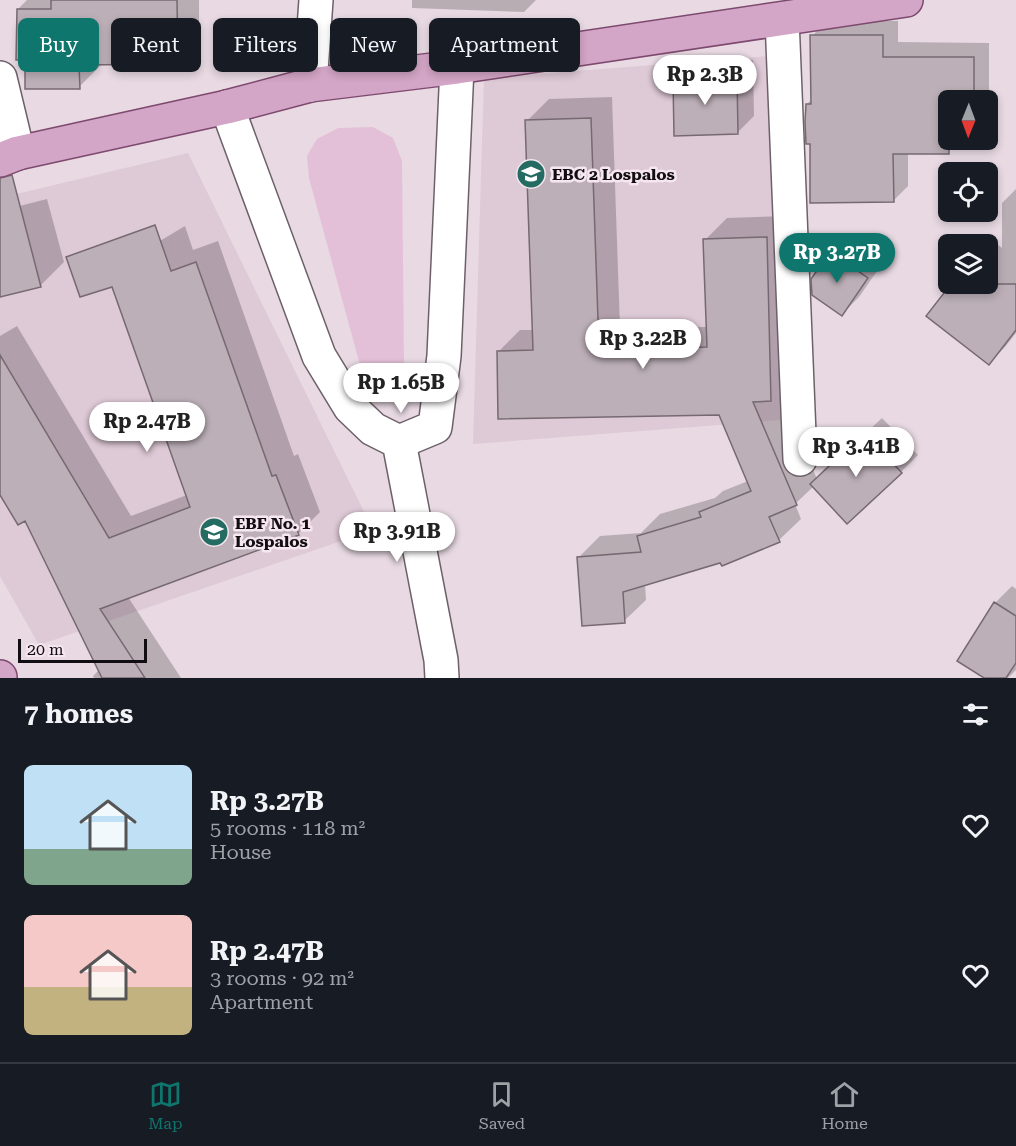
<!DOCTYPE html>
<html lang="en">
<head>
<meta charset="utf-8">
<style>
  :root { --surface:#171b24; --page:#242831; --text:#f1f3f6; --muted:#9ea1a6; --line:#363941; --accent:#0f766e }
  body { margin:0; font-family:"Roboto Serif",serif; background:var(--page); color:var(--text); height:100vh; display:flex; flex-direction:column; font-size:22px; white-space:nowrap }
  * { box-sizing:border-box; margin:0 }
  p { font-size:20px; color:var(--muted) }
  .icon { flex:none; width:33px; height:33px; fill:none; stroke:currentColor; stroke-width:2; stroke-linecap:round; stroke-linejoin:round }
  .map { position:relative; height:678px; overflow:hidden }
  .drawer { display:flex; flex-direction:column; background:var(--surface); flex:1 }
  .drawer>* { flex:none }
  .hud { position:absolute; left:18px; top:18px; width:600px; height:54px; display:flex; gap:12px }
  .needle { width:39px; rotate:181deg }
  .controls { position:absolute; left:938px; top:90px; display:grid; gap:12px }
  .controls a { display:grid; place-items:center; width:60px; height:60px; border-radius:9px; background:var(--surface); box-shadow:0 3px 9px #0003; font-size:30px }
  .scale { position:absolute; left:18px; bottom:15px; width:129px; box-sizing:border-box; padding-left:6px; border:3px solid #120d10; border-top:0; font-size:16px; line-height:21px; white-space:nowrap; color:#120d10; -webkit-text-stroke:4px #f5e6f0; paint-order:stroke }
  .price { position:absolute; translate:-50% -51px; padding:0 14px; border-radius:21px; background:#fff; color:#222; font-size:20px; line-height:39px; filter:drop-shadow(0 2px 3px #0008) }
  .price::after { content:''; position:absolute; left:50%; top:36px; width:18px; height:14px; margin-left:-9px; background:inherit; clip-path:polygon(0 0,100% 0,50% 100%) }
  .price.on { background:var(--accent); color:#fff }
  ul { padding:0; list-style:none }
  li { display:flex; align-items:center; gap:18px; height:150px; padding:0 24px }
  li span { display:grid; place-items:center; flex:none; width:168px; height:120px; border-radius:9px; color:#555 }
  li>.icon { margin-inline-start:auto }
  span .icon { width:72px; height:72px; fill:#fffc; stroke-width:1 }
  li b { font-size:26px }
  h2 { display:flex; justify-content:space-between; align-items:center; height:72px; padding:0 24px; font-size:26px }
  .pill { padding:0 21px; border-radius:9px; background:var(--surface); box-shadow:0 3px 9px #0003; font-size:21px; line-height:54px }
  .pill.on { background:var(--accent); color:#fff }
  .tab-bar { display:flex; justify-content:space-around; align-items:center; height:84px; border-top:2px solid var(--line); background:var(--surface); font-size:16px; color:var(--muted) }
  .tab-bar a { display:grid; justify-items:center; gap:3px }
  .tab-bar .on { color:var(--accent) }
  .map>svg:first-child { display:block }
  .built { fill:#dec9d6 }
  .green { fill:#e3c0d7 }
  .shadow { fill:#0003 }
  .building { fill:#bcafb7; stroke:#766971; stroke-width:1.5 }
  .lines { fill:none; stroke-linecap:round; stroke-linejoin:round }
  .street-casing { stroke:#6d6169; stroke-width:36 }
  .primary-casing { stroke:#7d496e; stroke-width:36 }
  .street { stroke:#fff; stroke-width:33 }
  .primary { stroke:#d3a5c6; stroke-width:33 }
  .labels { text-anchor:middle; stroke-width:5; stroke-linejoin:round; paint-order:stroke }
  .poi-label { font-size:16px; font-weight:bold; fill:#120d10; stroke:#f5e6f0; text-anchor:start }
</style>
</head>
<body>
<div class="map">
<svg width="1016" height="678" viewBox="0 0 1016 678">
  <rect width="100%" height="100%" fill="#e8d9e2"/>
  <path class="built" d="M770 56 782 420 473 444 484 78Z
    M188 153 373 530 39 645 0 576V198Z"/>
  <path class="green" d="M373 127 393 138 402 161 404 364C394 387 389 388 367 378L360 365 309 178 307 156 317 139 338 128Z"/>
  <path class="shadow" d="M27 0H199V41L177 63H101V65L79 87 26 59 18 9Z
    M412 0H536L524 12 412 8Z
    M827 21H898V42L989 43V92L980 100H948V140H961L948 152H908V186L893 201 812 142 807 104 812 99V36Z
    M753 60 754 116 737 133 674 78 692 61Z
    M612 97 620 328 707 327 705 240 727 218 788 216 792 378 779 391 817 479 882 418 918 455 901 472 814 486 795 504 801 519 779 540 723 564 721 561 645 584 646 600 624 621 578 558 600 536 641 533 660 514 715 498 723 491 748 481 720 414 498 352 520 330H534L527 121 549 99Z
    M1016 189V333L1005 347 989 363 928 316 953 284H987L986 244 991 239 1002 248V203Z
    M47 199 64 262 41 285 0 296V211Z
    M185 226 193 250 218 241 294 456 298 454 320 512 298 534 128 597 181 678H94L93 676 99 670 26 519 0 492V336L17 326 131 516 187 495 133 257Z
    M848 236 884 261 859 297 842 314 831 253Z
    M1012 586 1016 589V670L1008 678H987L995 603Z"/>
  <path class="building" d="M51 0H177L178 64 79 65 80 89H25V60H16L17 9H51Z
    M810 35H883V57H974V100H948L949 154H893L894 202 810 203V144H806L805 122 806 104H811Z
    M737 77 738 134 674 136 673 78Z
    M591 118 599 349 707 347 703 239 767 237 771 401 753 402 797 505 769 517 780 542 722 566 720 563 623 592 625 623 582 626 577 557 641 552 637 536 701 517 699 512 751 491 719 415 498 419 497 351 533 350 525 120Z
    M12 175 41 287 0 297V178Z
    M155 225 171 271 196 262 272 476 276 475 299 535 100 609 145 678H102L25 521 18 525 0 495V355L109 538 190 507 112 287 80 297 66 257Z
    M830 252 868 278 842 316 812 295 811 279Z
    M951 284H1016V330L989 365 926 316Z
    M864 433 902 473 847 524 810 484Z
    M994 602 1016 616V663L1006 678H984L957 661Z"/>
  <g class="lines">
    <g class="street-casing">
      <path id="street" d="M782 19 800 459
        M0 78 18 153
        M310 85 316 0
        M227 107 319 356 350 407 373 429 399 442 435 427 444 356 457 67
        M399 442 441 660 442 678"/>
    </g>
    <g class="primary-casing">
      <path id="primary" d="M0 160 18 153 227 107 310 85 457 67 906 0
        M0 677V678"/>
    </g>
    <use href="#street" class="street"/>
    <use href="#primary" class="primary"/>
  </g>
  <defs>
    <g id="school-disc" transform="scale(1.5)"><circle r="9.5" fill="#246b61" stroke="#f5e6f0"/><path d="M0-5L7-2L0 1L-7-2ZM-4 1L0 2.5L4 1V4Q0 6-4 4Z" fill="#fff"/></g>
  </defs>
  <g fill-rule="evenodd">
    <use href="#school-disc" x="531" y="174"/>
    <use href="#school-disc" x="214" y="532"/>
  </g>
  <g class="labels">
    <g class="poi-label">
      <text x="552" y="180">EBC 2 Lospalos</text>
      <text x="235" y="529">EBF No. 1<tspan x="235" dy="18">Lospalos</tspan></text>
    </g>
  </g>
</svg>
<div class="controls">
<a><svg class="needle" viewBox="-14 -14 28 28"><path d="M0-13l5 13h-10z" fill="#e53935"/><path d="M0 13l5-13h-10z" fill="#9ea1a6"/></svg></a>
<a><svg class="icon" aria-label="locate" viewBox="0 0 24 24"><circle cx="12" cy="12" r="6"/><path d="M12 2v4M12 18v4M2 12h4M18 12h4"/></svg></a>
<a><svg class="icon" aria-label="layers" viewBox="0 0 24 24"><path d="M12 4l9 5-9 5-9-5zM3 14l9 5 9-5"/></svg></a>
</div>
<div class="scale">20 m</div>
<b class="price" style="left:705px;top:106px">Rp 2.3B</b>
<b class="price on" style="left:837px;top:284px">Rp 3.27B</b>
<b class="price" style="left:643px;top:370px">Rp 3.22B</b>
<b class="price" style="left:401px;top:414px">Rp 1.65B</b>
<b class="price" style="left:147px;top:453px">Rp 2.47B</b>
<b class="price" style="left:856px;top:478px">Rp 3.41B</b>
<b class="price" style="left:397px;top:563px">Rp 3.91B</b>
<div class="hud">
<a class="pill on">Buy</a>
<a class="pill">Rent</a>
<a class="pill">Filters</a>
<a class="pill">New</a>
<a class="pill">Apartment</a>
</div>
</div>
<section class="drawer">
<h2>7 homes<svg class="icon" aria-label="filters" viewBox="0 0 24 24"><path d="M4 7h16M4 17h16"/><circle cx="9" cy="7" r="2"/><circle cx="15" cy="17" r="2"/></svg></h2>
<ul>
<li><span style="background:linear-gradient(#bfe0f5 70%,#7fa58c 0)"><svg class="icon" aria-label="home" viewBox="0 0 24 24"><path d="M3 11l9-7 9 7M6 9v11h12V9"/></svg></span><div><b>Rp 3.27B</b><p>5 rooms · 118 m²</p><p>House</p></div><svg class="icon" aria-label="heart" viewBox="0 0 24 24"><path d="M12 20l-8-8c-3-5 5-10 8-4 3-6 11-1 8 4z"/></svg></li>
<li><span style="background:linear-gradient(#f6c9c9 60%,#c2b280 0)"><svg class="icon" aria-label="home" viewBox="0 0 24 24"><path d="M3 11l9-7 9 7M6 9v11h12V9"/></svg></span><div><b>Rp 2.47B</b><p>3 rooms · 92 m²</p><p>Apartment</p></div><svg class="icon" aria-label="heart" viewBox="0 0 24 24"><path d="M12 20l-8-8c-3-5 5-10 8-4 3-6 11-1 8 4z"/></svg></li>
</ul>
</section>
<nav class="tab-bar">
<a class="on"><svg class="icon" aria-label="map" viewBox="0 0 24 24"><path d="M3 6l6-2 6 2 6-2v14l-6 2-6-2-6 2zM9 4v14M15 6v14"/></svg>Map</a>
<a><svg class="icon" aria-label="saved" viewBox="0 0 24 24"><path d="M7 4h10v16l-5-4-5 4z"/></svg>Saved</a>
<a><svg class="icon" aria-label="home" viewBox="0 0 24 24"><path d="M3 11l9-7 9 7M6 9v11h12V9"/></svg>Home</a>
</nav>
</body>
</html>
